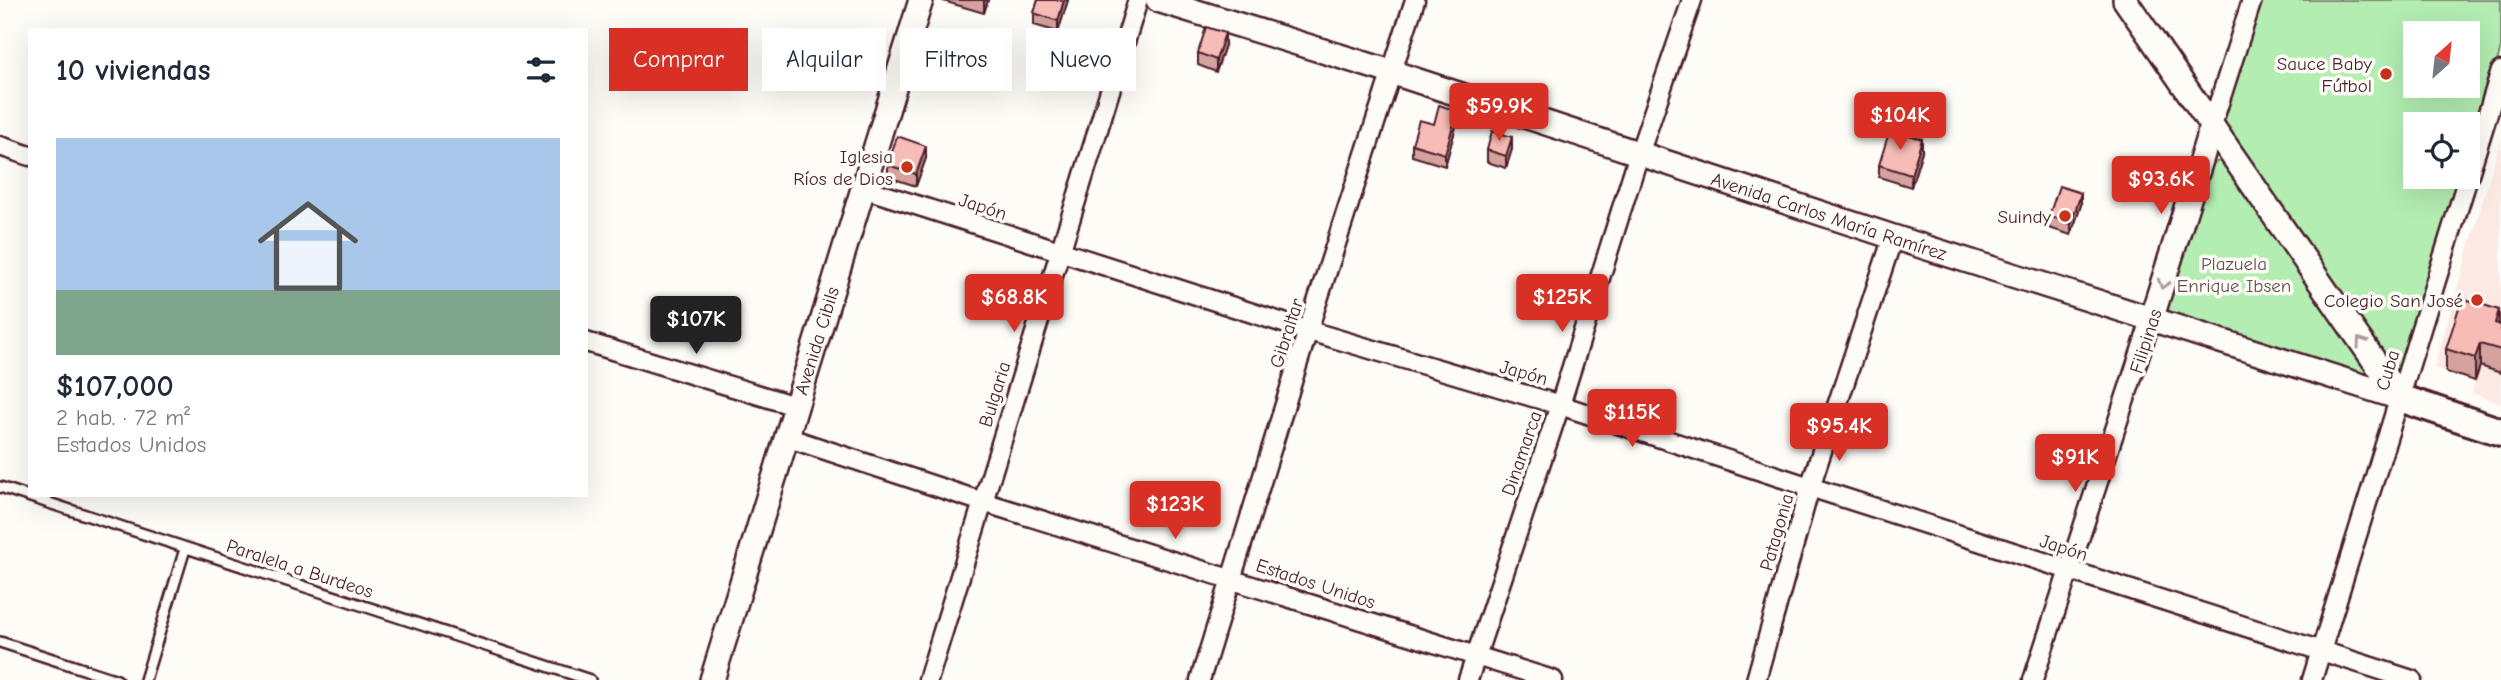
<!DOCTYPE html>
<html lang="es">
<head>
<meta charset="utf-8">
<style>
  :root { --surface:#fff; --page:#f6f6f7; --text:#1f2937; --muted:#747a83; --accent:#d93025 }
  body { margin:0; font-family:"Comic Neue",sans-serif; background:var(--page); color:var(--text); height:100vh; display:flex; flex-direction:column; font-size:26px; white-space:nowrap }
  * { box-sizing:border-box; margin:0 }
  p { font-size:23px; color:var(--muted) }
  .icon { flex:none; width:38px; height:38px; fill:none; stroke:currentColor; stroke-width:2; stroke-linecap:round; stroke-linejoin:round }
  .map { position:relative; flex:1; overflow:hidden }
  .drawer { position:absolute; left:28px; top:28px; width:560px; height:469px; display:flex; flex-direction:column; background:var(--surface); border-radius:0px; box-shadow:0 7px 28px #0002 }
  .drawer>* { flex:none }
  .top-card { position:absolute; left:609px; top:28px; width:665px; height:63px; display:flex; gap:14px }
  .needle { width:46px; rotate:27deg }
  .controls { position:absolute; left:2403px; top:21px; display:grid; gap:14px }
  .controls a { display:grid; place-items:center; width:77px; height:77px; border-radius:0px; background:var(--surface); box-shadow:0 7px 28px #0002; font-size:35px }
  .price { position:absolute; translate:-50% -60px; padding:0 16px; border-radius:7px; background:var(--accent); color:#fff; font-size:23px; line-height:46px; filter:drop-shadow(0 2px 4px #0008) }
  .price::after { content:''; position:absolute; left:50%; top:42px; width:21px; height:16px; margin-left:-10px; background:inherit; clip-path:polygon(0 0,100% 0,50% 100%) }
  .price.active { background:#222; color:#fff }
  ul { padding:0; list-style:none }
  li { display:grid; align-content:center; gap:14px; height:371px; padding:0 28px }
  li span { display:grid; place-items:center; height:217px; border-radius:0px; color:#555 }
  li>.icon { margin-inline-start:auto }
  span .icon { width:126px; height:126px; fill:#fffc; stroke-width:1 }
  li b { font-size:30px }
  h2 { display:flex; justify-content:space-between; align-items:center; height:84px; padding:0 28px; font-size:30px }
  .pill { padding:0 24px; border-radius:0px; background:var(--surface); box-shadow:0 7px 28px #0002; font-size:24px; line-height:63px }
  .pill.active { background:var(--accent); color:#fff }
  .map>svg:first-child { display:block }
  .built { fill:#fce9e4 }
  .green { fill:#b3edb2; stroke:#7e866e; stroke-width:2; fill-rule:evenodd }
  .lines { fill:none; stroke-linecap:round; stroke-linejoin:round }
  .service-casing { stroke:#4a1f2b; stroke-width:14 }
  .minor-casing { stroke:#4a1f2b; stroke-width:23 }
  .tertiary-casing { stroke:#4a1f2b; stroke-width:28 }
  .secondary-casing { stroke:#4a1f2b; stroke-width:32 }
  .service { stroke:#fdfcf7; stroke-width:9 }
  .minor { stroke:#fdfcf7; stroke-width:18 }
  .tertiary { stroke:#fdfcf7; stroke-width:23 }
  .secondary { stroke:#fdfcf7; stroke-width:26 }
  .wall { fill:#d5a29d; stroke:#4a1f2b; stroke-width:2 }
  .shaded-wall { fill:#ae8480; stroke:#4a1f2b; stroke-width:2 }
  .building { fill:#f8bcb7; stroke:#4a1f2b; stroke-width:2 }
  .oneway { stroke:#ac999b }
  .poi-dot { fill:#c8321e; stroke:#fdfcf7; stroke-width:2.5 }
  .labels { text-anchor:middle; stroke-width:7; stroke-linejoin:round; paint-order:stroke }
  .poi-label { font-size:19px; fill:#4a1f2b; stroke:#fdfcf7; text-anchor:end }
  .street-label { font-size:19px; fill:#4a1f2b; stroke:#fdfcf7 }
  .park-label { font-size:19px; fill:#64524d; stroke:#fdfcf7 }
</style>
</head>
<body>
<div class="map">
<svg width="2501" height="680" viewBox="0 0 2501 680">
  <rect width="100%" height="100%" fill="#fdfcf7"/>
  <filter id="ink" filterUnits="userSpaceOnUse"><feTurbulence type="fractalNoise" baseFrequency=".0143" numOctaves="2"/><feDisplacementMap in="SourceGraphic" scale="14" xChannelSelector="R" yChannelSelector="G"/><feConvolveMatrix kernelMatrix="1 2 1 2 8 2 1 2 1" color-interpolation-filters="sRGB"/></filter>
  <g filter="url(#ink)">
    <path class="built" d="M2501 138V403L2472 393 2475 381 2434 368Z"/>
    <path class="green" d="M2262 0H2501V48L2468 159V124H2415V177H2462L2403 364 2395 366 2388 360 2225 129 2223 121ZM2415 33H2468V86H2415Z
      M2221 160 2226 162 2368 368 2366 376 2169 315 2166 310 2212 164Z"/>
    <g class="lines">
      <g class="service-casing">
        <path id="service" d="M0 487 590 680
          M0 642 117 680
          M145 680 185 549"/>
      </g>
      <g class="minor-casing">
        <path id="minor" d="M2212 125 2252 0
          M0 146 30 156
          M863 188 1296 327 1560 405 1810 487 2412 680
          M586 342 795 406
          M786 437 983 502 1553 680
          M928 680 1138 0
          M1200 680 1308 330 1415 0
          M1468 680 1560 405 1639 154 1692 0
          M1756 680 1810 487 1893 237
          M2033 680 2151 320
          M2312 680 2501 71"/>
      </g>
      <g class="tertiary-casing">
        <g id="tertiary">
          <path id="s1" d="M1158 0 1391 72 1893 237 2400 398"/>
          <path d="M2125 0 2400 398"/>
          <path d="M2151 320 2212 125"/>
          <path id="s2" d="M712 680 921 0"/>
        </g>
      </g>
      <g class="secondary-casing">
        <path id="secondary" d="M2400 398 2501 432"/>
      </g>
      <use href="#service" class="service"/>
      <use href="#minor" class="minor"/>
      <use href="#tertiary" class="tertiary"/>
      <use href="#secondary" class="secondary"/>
    </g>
    <path class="wall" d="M943 0H988L984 13 943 1Z
      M1038 0H1068L1058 32 1034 25V13Z
      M1225 45 1216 72 1198 65V53Z
      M1457 123 1445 166 1412 156V144L1434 124Z
      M1512 149 1506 168 1487 162V150Z
      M1922 151 1911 187 1879 177V165Z
      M926 158 916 186 888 177V165Z
      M2081 205 2071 235 2049 228V216Z
      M2499 325H2501V373L2480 366 2475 381 2446 372V349Z"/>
    <path class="shaded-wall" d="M984 0H988L984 13Z
      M1064 0H1068L1058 32V21Z
      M1225 33V45L1216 72V60Z
      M1457 111V123L1445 166V154Z
      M1512 137V149L1506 168V156Z
      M1922 139V151L1911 187V175Z
      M926 146V158L916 186V174Z
      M2081 193V205L2071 235V224Z
      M2499 310V332L2495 323Z
      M2480 344V366L2475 381V358Z"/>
    <path class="building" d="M1038 0H1064L1058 21 1034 13Z
      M1206 27 1225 33 1216 60 1198 53Z
      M1439 105 1457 111 1445 154 1412 144 1419 120 1434 124Z
      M1890 129 1922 139 1911 175 1879 165Z
      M1492 131 1512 137 1506 156 1487 150Z
      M897 136 926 146 916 174 888 165Z
      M2059 186 2081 193 2071 224 2049 216Z
      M2462 298 2499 310 2495 323 2501 325V350L2480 344 2475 358 2446 349Z"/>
    <defs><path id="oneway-chevron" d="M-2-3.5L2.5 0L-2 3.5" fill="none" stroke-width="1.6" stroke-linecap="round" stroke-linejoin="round" transform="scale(1.75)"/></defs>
    <g class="oneway">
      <use href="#oneway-chevron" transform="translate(2163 284) rotate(107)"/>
      <use href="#oneway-chevron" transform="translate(2361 342) rotate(-125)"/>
    </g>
  </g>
  <g class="poi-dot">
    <circle cx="2386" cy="74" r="7"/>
    <circle cx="907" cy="167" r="7"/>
    <circle cx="2065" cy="216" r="7"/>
    <circle cx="2477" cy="300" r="7"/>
  </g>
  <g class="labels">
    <g class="poi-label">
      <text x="2372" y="70">Sauce Baby<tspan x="2372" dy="22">Fútbol</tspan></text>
      <text x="893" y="163">Iglesia<tspan x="893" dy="22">Ríos de Dios</tspan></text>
      <text x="2051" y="223">Suindy</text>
      <text x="2463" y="307">Colegio San José</text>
    </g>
    <g class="street-label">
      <text transform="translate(983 206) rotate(18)" y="7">Japón</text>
      <text dy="7" stroke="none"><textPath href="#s1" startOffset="705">Avenida Carlos María Ramírez</textPath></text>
      <text transform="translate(1286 333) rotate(-72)" y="7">Gibraltar</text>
      <text dy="7" stroke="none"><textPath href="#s2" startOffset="355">Avenida Cibils</textPath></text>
      <text transform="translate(2145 341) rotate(-72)" y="7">Filipinas</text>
      <text transform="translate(2387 370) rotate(-73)" y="7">Cuba</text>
      <text transform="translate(1524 372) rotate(16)" y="7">Japón</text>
      <text transform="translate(994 394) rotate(-73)" y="7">Bulgaria</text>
      <text transform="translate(1521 453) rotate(-71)" y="7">Dinamarca</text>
      <text transform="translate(1776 532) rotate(-74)" y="7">Patagonia</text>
      <text transform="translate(2064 547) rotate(18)" y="7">Japón</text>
      <text transform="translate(300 568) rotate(18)" y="7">Paralela a Burdeos</text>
      <text transform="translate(1316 583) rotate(18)" y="7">Estados Unidos</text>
    </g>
    <g class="park-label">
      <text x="2234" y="270">Plazuela<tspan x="2234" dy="22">Enrique Ibsen</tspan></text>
    </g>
  </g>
</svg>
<div class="controls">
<a><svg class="needle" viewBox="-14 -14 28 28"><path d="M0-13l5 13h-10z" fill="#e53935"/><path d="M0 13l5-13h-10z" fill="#747a83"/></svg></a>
<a><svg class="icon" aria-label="locate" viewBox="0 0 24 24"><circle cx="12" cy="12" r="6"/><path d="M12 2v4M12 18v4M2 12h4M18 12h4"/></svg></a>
</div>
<b class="price" style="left:1499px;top:143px">$59.9K</b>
<b class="price" style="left:1900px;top:152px">$104K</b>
<b class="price" style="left:2161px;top:216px">$93.6K</b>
<b class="price" style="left:1014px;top:334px">$68.8K</b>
<b class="price" style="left:1562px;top:334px">$125K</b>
<b class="price active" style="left:696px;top:356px">$107K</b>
<b class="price" style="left:1632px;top:449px">$115K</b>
<b class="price" style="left:1839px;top:463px">$95.4K</b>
<b class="price" style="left:2075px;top:494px">$91K</b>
<b class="price" style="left:1175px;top:541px">$123K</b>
<div class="top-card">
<a class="pill active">Comprar</a>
<a class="pill">Alquilar</a>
<a class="pill">Filtros</a>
<a class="pill">Nuevo</a>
</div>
<section class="drawer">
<h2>10 viviendas<svg class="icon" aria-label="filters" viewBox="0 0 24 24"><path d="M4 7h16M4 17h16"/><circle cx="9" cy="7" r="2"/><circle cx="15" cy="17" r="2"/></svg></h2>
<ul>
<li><span style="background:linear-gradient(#a9c7e8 70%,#7fa58c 0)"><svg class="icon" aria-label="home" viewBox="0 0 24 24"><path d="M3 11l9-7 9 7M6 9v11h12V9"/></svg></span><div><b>$107,000</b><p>2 hab. · 72 m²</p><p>Estados Unidos</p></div></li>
</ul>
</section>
</div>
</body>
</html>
